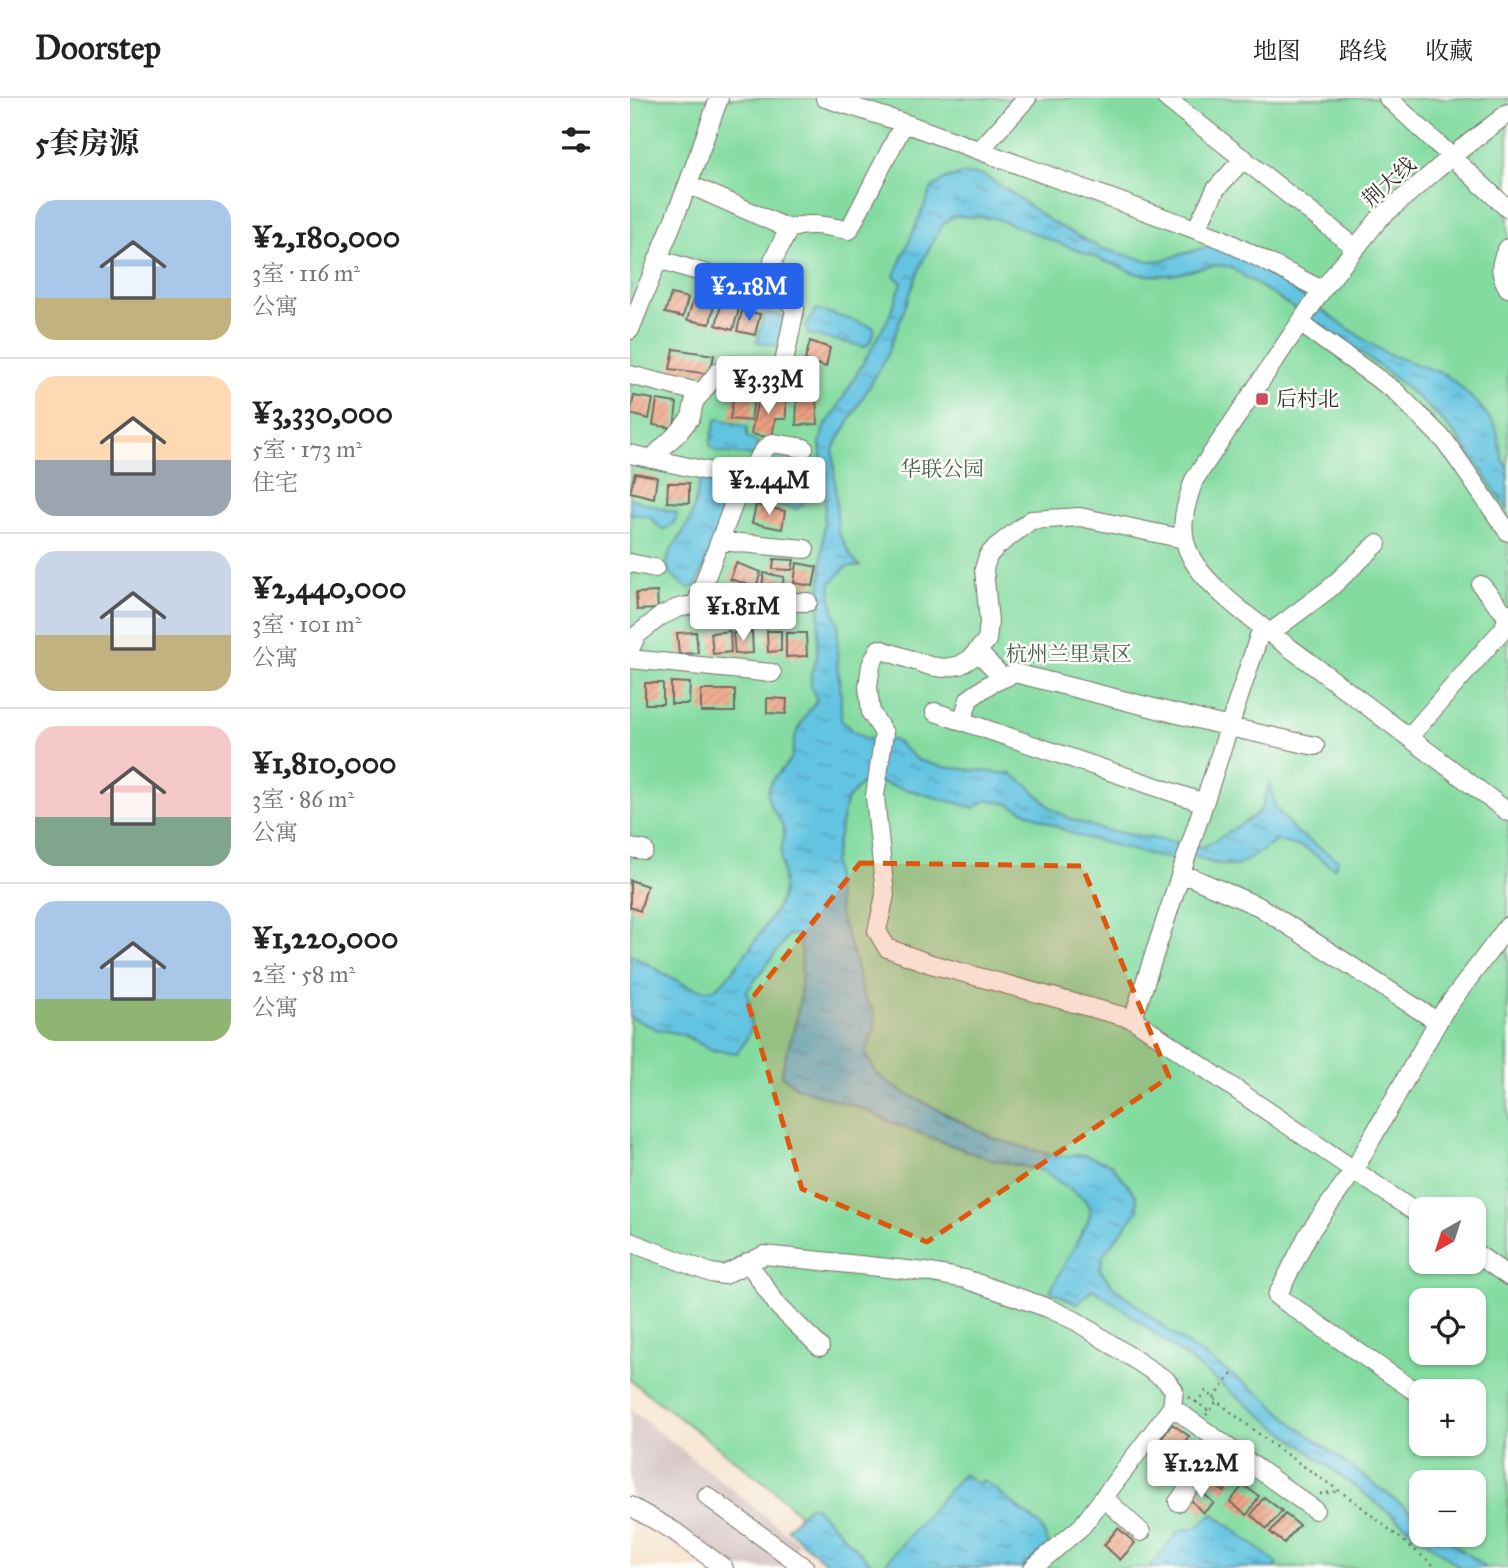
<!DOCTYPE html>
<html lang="zh">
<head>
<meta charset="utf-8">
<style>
  :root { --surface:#fff; --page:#f2f2f2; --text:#222; --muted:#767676; --line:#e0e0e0; --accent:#2563eb }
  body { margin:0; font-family:"IM FELL Great Primer","Noto Serif SC",serif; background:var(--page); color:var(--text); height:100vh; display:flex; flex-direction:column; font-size:26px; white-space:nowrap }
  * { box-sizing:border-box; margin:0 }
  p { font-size:23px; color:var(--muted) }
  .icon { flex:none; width:38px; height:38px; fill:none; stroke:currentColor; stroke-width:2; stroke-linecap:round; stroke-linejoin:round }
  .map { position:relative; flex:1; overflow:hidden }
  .drawer { display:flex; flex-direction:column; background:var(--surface); width:630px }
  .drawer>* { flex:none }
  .needle { width:46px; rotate:219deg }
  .fabs { position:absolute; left:779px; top:1099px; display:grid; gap:14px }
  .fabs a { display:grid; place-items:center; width:77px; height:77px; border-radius:14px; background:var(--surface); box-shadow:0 2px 5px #0004; font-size:35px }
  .price { position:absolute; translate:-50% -60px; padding:0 16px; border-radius:7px; background:#fff; color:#222; font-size:23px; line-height:46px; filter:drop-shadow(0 2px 4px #0008) }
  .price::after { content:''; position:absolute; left:50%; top:42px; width:21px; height:16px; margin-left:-10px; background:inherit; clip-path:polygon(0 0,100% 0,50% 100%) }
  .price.on { background:var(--accent); color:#fff }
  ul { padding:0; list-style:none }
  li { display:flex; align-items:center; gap:21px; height:175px; padding:0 35px }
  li+li { border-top:2px solid var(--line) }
  li span { display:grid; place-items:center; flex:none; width:196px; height:140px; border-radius:21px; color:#555 }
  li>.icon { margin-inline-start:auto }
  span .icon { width:84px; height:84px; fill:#fffc; stroke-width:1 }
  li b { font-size:30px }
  h2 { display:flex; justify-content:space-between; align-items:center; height:84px; padding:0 35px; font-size:30px }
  header { display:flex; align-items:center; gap:42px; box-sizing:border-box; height:98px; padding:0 35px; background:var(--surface); border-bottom:2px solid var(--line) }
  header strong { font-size:33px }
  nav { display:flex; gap:38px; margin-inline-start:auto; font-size:24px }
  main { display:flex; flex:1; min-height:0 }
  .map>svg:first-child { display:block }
  .railway { fill:#d2bfbf }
  .green { fill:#83dba0; stroke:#578366; stroke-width:2; fill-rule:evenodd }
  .water { fill:url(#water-ripples); stroke:#487886; stroke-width:2 }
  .building { fill:url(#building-hatch) }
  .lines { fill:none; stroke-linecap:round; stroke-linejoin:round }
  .minor-casing { stroke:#726c64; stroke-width:20 }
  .path { stroke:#726c64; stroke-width:2.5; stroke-dasharray:2 5; stroke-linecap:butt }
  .minor { stroke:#fff; stroke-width:18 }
  .marked { fill:#df570e; fill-opacity:0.2; stroke:#df570e; stroke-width:5; stroke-dasharray:14 9; stroke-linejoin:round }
  .poi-dot { fill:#d1495b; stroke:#fdfcf7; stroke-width:2.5 }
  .labels { text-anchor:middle; stroke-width:5; stroke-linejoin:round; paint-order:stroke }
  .street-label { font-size:21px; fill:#2b2b2b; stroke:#fdfcf7 }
  .poi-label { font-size:21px; fill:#2b2b2b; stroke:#fdfcf7; text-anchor:start }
  .park-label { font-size:21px; fill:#45604e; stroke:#fdfcf7 }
</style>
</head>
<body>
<header>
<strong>Doorstep</strong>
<nav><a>地图</a><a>路线</a><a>收藏</a></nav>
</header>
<main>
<section class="drawer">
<h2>5套房源<svg class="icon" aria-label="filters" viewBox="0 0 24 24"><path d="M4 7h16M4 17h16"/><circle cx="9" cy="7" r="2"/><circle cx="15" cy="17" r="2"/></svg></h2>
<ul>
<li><span style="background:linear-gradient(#a9c7e8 70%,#c2b280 0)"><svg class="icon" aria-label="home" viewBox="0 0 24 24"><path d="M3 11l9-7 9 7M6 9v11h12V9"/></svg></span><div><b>¥2,180,000</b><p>3室 · 116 m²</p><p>公寓</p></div></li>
<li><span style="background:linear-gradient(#ffd9b3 60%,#9aa5b1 0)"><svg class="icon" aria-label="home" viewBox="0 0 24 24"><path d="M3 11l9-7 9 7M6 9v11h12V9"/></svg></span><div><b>¥3,330,000</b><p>5室 · 173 m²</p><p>住宅</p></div></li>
<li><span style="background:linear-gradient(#c9d6e8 60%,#c2b280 0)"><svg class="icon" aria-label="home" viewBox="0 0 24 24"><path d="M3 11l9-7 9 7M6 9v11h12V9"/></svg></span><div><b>¥2,440,000</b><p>3室 · 101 m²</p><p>公寓</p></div></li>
<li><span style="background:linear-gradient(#f6c9c9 65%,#7fa58c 0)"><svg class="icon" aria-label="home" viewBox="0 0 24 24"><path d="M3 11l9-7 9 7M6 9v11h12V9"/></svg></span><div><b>¥1,810,000</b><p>3室 · 86 m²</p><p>公寓</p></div></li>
<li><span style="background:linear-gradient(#a9c7e8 70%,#8fb573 0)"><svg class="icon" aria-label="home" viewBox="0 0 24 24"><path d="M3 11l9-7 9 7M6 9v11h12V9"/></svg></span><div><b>¥1,220,000</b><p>2室 · 58 m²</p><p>公寓</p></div></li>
</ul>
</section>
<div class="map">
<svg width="878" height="1470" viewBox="0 0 878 1470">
  <defs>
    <pattern id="water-ripples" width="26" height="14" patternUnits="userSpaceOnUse" patternTransform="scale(1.75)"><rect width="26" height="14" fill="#64c4e2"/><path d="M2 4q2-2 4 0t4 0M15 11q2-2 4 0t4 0" fill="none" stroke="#539fb7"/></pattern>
    <pattern id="building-hatch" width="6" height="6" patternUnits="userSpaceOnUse" patternTransform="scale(1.75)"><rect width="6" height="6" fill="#efa081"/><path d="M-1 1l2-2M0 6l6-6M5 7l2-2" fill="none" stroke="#c2836a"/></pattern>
  </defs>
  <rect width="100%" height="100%" fill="#fdfcf7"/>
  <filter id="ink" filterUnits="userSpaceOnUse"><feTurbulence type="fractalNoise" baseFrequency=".0143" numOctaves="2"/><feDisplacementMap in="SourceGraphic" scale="14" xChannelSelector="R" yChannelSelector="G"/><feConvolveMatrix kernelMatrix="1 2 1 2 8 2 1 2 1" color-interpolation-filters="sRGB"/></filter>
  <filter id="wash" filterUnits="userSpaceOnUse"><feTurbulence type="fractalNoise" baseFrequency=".00686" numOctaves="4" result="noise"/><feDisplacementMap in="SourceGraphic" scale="28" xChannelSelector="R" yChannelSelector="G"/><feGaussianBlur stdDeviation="1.57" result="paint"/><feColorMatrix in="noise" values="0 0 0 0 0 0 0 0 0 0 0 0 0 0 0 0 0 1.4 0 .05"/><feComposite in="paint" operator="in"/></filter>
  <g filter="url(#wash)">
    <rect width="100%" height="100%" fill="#f6e4ce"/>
    <path class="railway" d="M0 1311 169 1445 147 1470H81L14 1428 0 1426Z"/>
    <path class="green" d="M0 0H878V1470H228L139 1388 0 1282ZM791 1111H844V1164H791ZM791 1202H844V1255H791ZM791 1293H844V1346H791ZM791 1384H844V1437H791Z"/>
    <path class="water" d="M331 76 353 77 379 93 420 123 470 150 519 163 532 162 583 147 621 163 739 245 758 256 814 276 824 283 851 309 866 329 873 363 878 369V412C860 387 846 360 826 337 765 269 676 219 600 169 582 164 569 172 551 175 536 179 522 177 507 176L365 120 323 118 313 126 292 164 256 260 203 351 208 435C217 447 218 458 230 468L216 469 201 485V501L208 526 207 565 211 596V622C229 641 238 643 264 642L288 662 313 669 381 676 399 688 422 711 443 722 474 732 573 749C584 744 593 738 603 731 631 713 631 720 639 685L645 708 665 733 708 762 704 770 675 750 647 743 607 768 582 765 562 757 544 761 529 759 445 737 379 706 357 702 345 710 252 685 231 686 216 703 203 765 209 815 224 859 233 898 244 913 245 931 235 955 247 976 266 990 365 1041 425 1058 454 1057 481 1066 506 1097 508 1112 474 1156 470 1172 483 1188 545 1238 636 1300 664 1326 791 1421V1437H812L856 1470H831L493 1211 462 1191 448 1206 420 1193 458 1123 461 1112 454 1101 412 1072 361 1062 255 1022 236 1012 168 990 152 978C153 962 158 950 163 935 171 905 174 868 169 837H159L117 893C122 920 126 932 107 955L82 952 51 936 26 931 0 919V856C20 865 61 897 83 891 96 887 149 812 152 797 155 785 152 773 151 760 151 751 154 742 154 734 153 719 136 710 138 695 139 680 154 672 161 660 164 653 163 645 165 639 170 625 178 613 187 602L181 589V575L187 559 195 405 190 345 194 329 204 316 258 221 272 185 264 178 302 90 314 82Z
      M186 211 244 229C245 238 241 243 235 249L178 236 176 228Z
      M135 213 157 221 154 249 127 244Z
      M87 320 117 329V339L128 345 124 358 87 354 80 348C80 343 85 325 87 320Z
      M71 377 110 384 66 488 58 490C20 465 42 456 58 426 65 412 67 393 71 377Z
      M130 383 139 386 140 392 173 398V406L167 411 131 404 124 400 126 387Z
      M0 400 47 415C46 425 41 428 32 432L20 419 0 415Z
      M333 1376 348 1386 353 1382 410 1427 419 1447 391 1470H251Z
      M178 1408H184L246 1470H202L157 1431Z
      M584 1416 648 1466 644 1470H519L549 1433 565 1430Z"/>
    <g id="blocks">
      <path class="building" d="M41 196 58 200 53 219 35 215Z
        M63 203 84 207 80 226 57 222Z
        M91 207 109 211 103 232 86 227Z
        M112 213 130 216 125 237 107 233Z
        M180 243 200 250 196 269 175 262Z
        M44 251 84 257 80 276 40 271Z
        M104 296 124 299 121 323 100 321Z
        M4 298 23 301 19 321 0 316Z
        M128 300 156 302V321H145L142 340 121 336Z
        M186 301 188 326 166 327 167 303Z
        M27 302 47 305 44 330 23 327Z
        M150 370 170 373 166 393 147 389Z
        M172 373 192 377 188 397 169 393Z
        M5 375 27 379 24 400 0 394Z
        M38 385H59V405L37 404Z
        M126 407 155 413 152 431 122 425Z
        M144 461 164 462 162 472 143 471Z
        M106 465 131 474 126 489 100 481Z
        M167 465 187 469 183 488 164 485Z
        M134 475 154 479 150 498 131 495Z
        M27 494 28 511 7 512 6 495Z
        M100 533 101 554 83 556 81 535Z
        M137 533H151V553L138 554Z
        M66 534 68 555 49 556 47 535Z
        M122 534 123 555 105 556 103 535Z
        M156 535H176L177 558 156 559Z
        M41 584 60 585 59 606H41Z
        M15 585H33V606H15Z
        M71 592H105V614H71Z
        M137 600 157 601 156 616 137 615Z
        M0 782 17 788 10 813 0 809Z
        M542 1326 559 1338 547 1355 530 1343Z
        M561 1346 577 1358 566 1373 550 1360Z
        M588 1365 605 1378 594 1394 578 1381Z
        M613 1387 629 1398 617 1417 600 1404Z
        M567 1390 584 1405 573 1415 558 1399Z
        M634 1399 652 1413 637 1431 621 1417Z
        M655 1416 669 1427 654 1445 640 1434Z
        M488 1430 505 1445 490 1462 474 1447Z"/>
    </g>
  </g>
  <g filter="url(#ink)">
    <use href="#blocks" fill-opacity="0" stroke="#726c64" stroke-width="2"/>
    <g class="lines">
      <g class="minor-casing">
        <path id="minor" d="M195 0 274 25 592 141 692 192
          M536 0 726 150
          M758 0 878 111
          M878 15 821 59 749 121 692 192 564 382C555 408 547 433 561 459 578 493 647 540 679 564 745 614 812 664 878 714
          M350 52 397 0
          M58 86 159 131C180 123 198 129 219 132L274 25
          M566 131 586 91 614 60
          M878 150C869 165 869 175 878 190
          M28 161 155 200
          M670 225 765 293 815 343 878 434
          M0 232 58 86 89 0
          M0 277 72 295
          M0 356 113 381
          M21 361 49 334 61 319 64 304 88 274 103 267 152 274 165 211 147 187 143 162 159 131
          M554 441 450 419 401 422 366 449 358 458 354 471 359 524 357 542 340 561 330 567 314 570 300 568 249 551 241 567 238 589 241 615 254 635 245 698 255 797 247 833 257 850 301 866 503 921 791 1118
          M90 443 175 451
          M0 465 25 470
          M851 487 876 517
          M66 506 113 381 135 351 142 345 174 350
          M640 535 699 491 747 446
          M0 551 7 537 31 518 48 510 66 506 178 504
          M348 554 373 580
          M0 561 142 575
          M305 614 574 705
          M332 624 339 601 360 586 385 575 599 629 685 648
          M779 639 874 530 878 515
          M0 750 14 752
          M551 775 630 809 808 924
          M503 921 632 529
          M0 1144 81 1175 94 1177 134 1157 296 1174 335 1181 418 1210 446 1223 536 1282 544 1292 542 1309 452 1428 403 1470
          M844 1154 878 1178
          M118 1164 148 1208 190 1249
          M789 1296 647 1198 679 1135 724 1072 814 913 878 828
          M542 1309 685 1412
          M77 1398 175 1470
          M474 1400 511 1434
          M548 1404 593 1345
          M0 1408 44 1433 94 1470"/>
      </g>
      <path class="path" d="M559 1299 579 1313
        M584 1300 604 1273
        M566 1305 576 1293 587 1303
        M576 1317 587 1303 643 1347 724 1403 807 1470
        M690 1396 710 1393"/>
      <use href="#minor" class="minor"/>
    </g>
  </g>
  <path class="marked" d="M230 765 452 768 539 979 297 1144 172 1091 118 905Z"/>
  <rect class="poi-dot" x="625" y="294" width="14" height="14" rx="3.5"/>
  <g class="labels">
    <g class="street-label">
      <text transform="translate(759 84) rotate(-42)" y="7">荆大线</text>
    </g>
    <g class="poi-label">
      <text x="646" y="308">后村北</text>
    </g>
    <g class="park-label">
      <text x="312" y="378">华联公园</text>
      <text x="439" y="563">杭州兰里景区</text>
    </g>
  </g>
</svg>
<div class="fabs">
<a><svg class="needle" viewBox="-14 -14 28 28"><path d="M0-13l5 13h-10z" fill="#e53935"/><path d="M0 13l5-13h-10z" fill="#767676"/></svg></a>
<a><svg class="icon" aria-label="locate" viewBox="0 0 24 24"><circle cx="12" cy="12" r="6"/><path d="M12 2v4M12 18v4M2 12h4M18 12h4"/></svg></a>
<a>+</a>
<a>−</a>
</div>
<b class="price on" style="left:119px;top:225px">¥2.18M</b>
<b class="price" style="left:138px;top:318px">¥3.33M</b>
<b class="price" style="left:139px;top:419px">¥2.44M</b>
<b class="price" style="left:113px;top:545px">¥1.81M</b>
<b class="price" style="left:571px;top:1402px">¥1.22M</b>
</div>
</main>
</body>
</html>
